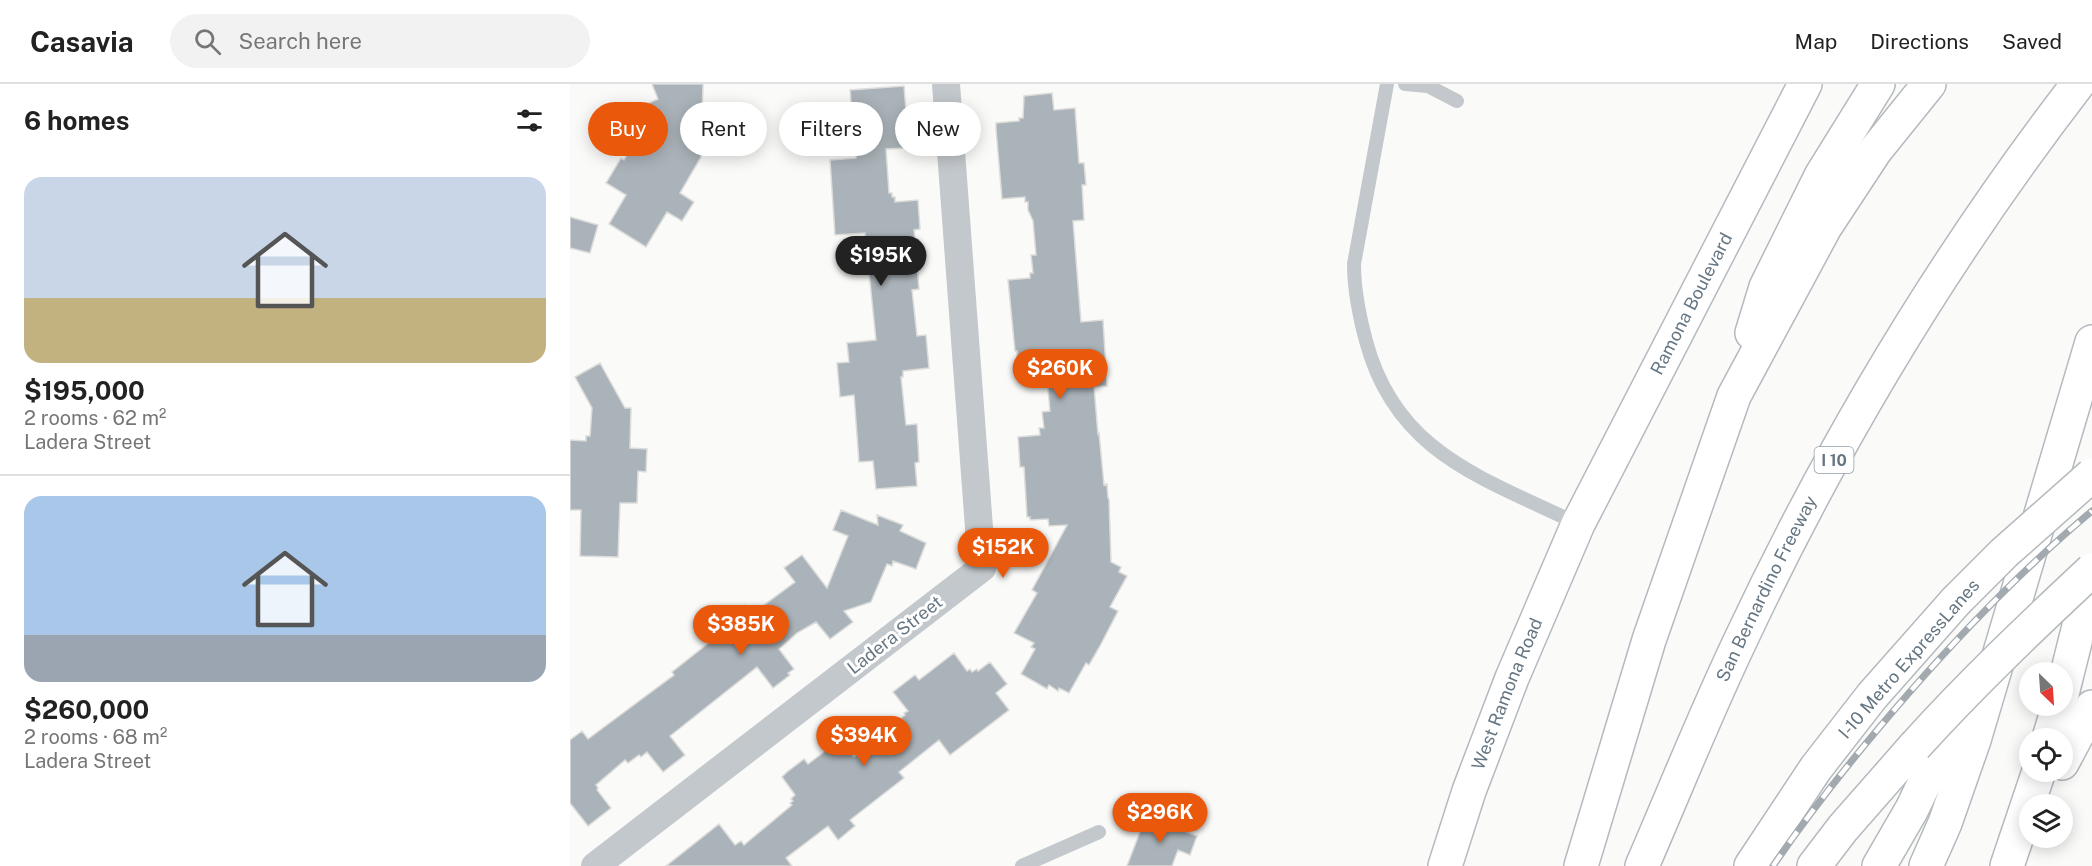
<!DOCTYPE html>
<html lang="en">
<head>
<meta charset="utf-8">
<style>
  :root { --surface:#fff; --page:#f2f2f2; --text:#222; --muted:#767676; --line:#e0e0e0; --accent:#ea580c }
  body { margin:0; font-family:"Public Sans",sans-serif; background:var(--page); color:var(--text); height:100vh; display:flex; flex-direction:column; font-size:22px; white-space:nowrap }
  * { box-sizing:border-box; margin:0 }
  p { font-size:20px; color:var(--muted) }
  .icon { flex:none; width:33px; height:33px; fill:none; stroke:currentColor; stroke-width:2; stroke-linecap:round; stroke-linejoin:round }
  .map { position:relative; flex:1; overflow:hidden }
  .drawer { display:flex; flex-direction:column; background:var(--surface); width:570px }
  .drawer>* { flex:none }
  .hud { position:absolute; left:18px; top:18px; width:570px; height:54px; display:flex; gap:12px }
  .needle { width:39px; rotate:155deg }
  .controls { position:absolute; left:1449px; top:578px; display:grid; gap:12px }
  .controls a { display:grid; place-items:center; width:54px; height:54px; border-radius:50%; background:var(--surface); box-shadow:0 3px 15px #0003; font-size:30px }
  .price { position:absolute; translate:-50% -51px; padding:0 14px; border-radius:21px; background:var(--accent); color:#fff; font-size:20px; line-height:39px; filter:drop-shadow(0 2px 3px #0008) }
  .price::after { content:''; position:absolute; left:50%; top:36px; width:18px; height:14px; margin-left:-9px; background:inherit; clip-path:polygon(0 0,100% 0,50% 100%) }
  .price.active { background:#222; color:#fff }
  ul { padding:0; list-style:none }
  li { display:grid; align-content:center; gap:12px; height:318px; padding:0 24px }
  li+li { border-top:2px solid var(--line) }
  li span { display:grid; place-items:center; height:186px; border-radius:18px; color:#555 }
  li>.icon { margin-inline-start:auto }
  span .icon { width:108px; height:108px; fill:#fffc; stroke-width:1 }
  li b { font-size:26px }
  h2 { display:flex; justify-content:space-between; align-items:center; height:72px; padding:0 24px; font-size:26px }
  .pill { padding:0 21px; border-radius:27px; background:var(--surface); box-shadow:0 3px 15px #0003; font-size:21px; line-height:54px }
  .pill.active { background:var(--accent); color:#fff }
  header { display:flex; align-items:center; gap:36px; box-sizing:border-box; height:84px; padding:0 30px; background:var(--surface); border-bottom:2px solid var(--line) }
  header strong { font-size:28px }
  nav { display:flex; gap:33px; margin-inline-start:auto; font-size:21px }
  .search { width:420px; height:54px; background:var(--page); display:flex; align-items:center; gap:15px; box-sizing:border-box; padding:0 21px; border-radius:33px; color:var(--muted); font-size:22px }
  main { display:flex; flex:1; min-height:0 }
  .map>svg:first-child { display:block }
  .building { fill:#aab3b9; stroke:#dcdcda; stroke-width:1.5 }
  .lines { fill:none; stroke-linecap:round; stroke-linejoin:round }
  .primary-casing { stroke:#b5babe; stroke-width:36 }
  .motorway-casing { stroke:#b4b9bd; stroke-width:36 }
  .service { stroke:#c3c8cc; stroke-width:14 }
  .minor { stroke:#c3c8cc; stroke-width:28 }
  .primary { stroke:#fff; stroke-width:33 }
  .motorway { stroke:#fff; stroke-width:33 }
  .rail-casing { stroke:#a2aab0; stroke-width:7 }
  .rail { stroke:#fff; stroke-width:4.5; stroke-dasharray:14; stroke-linecap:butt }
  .motorway-bridge-casing { stroke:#b4b9bd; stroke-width:36; stroke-linecap:butt }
  .motorway-bridge { stroke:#fff; stroke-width:33 }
  .labels { text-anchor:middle; stroke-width:6; stroke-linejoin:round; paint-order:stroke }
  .shield { fill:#fff; stroke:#939fa8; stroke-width:1.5 }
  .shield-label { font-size:16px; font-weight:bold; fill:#657683 }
  .street-label { font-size:18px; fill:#657683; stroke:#fff }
</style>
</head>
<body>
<header>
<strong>Casavia</strong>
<div class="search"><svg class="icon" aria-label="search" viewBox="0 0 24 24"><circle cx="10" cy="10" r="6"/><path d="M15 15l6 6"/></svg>Search here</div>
<nav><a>Map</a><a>Directions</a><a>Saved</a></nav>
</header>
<main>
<section class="drawer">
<h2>6 homes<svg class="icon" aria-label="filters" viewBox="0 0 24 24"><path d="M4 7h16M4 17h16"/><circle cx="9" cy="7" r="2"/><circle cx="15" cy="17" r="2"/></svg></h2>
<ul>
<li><span style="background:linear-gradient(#c9d6e8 65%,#c2b280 0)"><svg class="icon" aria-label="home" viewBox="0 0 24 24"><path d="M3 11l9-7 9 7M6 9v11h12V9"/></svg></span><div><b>$195,000</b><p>2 rooms · 62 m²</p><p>Ladera Street</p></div></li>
<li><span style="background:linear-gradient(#a9c7e8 75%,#9aa5b1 0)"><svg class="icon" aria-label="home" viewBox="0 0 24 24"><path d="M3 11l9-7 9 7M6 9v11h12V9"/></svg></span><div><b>$260,000</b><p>2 rooms · 68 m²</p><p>Ladera Street</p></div></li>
</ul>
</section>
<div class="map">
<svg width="1522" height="782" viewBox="0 0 1522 782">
  <rect width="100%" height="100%" fill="#fafaf8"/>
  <path class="building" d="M82 0H133L131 73 110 109 124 118 112 137 97 128 76 163 39 140 56 111 36 99 51 74 54 76 71 47 65 25 88 15Z
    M334 2 337 40H333L334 64 316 65 319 109H322V113H325V118L348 116 350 145 344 146 349 205 342 206 347 252 356 251 359 284 333 287V293H331L336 341 347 340 349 378 345 379 347 402 306 405 303 377 289 378 284 311 270 313 267 279 279 278 277 259 306 256 295 149 265 151 260 76 286 74 280 6Z
    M482 9 484 26 505 24 509 79H514L516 101H512L514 136 503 137 511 238 533 236 537 302 524 303 528 350 529 349 534 401 537 400 538 414 539 415 541 478 551 483 549 488 557 492 540 523 548 527 530 562 519 581 516 579 499 609 489 604 488 607 479 601 477 605 451 590 465 565 461 563 464 559 444 549 467 509 462 506 497 441 479 442 478 435 460 436V433H457L454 383H450L448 353 470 351 469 344H474L472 328 480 327 476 283H474L473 278H471V273L447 274V267H445L438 196 460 194V189H463L461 171H466L463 137 458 126V118H455V113L432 115 426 45V39L449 37V34H453L454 12Z
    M0 133 28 141 20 169 0 164Z
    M30 279 55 324H61L60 364 77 365 76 388 68 387 67 419H50L48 473 10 472 11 426H0V356L16 357V352H20L22 324 5 293Z
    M271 426 308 441 307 431 333 441 330 447 356 459 346 485 323 477 322 482 317 480 301 518 274 527 283 538 260 555 246 538 227 549 209 565 224 585 218 589 220 591 203 604 187 583 100 652 115 671 93 688 77 668 71 673 69 671 58 679 55 676 26 701 28 704 27 706 41 724 18 742 0 719V656L12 647 18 655 104 591 102 588 150 550 145 544 175 521 182 530 225 498 214 484 232 471 257 504 278 452 263 446Z
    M384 569 397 587 400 585 402 588 407 585 408 587 420 578 437 600 426 609 439 626 380 671 369 656 329 688 334 694 280 736 285 742 268 756 258 742 216 774 222 782H96L149 740 165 761 171 757 174 761 222 721 220 719 223 717 221 715 225 711 212 693 217 688 234 675 238 680 270 656 284 673 287 671 289 673 321 647 320 645 333 636 331 634 335 631 334 629 338 627 323 608 345 591 349 596Z
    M576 732 627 752 620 771 608 766 602 782H557Z"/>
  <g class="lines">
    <g class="primary-casing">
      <g id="primary">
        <path id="s1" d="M875 782 899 707 942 594 1008 440 1235 0"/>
      </g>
    </g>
    <g class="motorway-casing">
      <g id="motorway">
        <path d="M1182 249 1196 203 1251 92 1308 0"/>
        <path d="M1492 610 1522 490"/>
        <path d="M1479 654 1489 621"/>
        <path d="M1492 679 1522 623"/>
        <path d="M1011 782 1079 556 1164 312 1255 143 1305 67 1359 0"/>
        <path id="s2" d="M1072 782C1105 706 1136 628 1172 553 1263 359 1377 170 1508 0"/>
        <path d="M1181 782 1246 684 1302 612 1386 517"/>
        <path d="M1244 782 1273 744 1345 662"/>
        <path d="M1309 782 1342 725 1397 610"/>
        <path d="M1356 782 1375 739 1404 656 1522 258"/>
        <path d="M1437 782 1469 687"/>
      </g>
    </g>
    <path class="service" d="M817 0 784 180C784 207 789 231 796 257 826 370 914 394 1008 440
      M835 0 858 2 887 17
      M452 782 529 748"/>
    <path class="minor" d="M25 782 412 484 376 0"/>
    <use href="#primary" class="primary"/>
    <use href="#motorway" class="motorway"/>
    <g class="rail-casing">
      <path id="rail" d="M1203 782C1244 722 1290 665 1338 610 1395 545 1455 483 1522 427"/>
    </g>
    <use href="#rail" class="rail"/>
    <g class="motorway-bridge-casing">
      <path id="motorway-bridge" d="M1386 517 1434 469 1522 391
        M1345 662C1401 600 1461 543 1522 486"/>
    </g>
    <use href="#motorway-bridge" class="motorway-bridge"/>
  </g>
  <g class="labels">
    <rect class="shield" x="1244.5" y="363" width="39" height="26" rx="4.5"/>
    <g class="shield-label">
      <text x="1264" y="382">I 10</text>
    </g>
    <g class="street-label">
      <text dy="6" stroke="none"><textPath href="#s1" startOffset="615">Ramona Boulevard</textPath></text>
      <text dy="6" stroke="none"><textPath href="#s2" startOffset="304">San Bernardino Freeway</textPath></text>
      <text transform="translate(325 551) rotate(-38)" y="6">Ladera Street</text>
      <text transform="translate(1339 575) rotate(-49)" y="6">I-10 Metro ExpressLanes</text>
      <text dy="6" stroke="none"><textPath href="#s1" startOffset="183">West Ramona Road</textPath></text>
    </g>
  </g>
</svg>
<div class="controls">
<a><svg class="needle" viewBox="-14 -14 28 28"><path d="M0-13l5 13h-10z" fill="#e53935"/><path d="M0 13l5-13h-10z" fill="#767676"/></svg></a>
<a><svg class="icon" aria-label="locate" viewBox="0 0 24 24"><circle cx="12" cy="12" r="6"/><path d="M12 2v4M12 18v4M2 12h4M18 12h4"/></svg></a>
<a><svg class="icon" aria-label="layers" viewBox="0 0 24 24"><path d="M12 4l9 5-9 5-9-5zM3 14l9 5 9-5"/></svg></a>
</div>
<b class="price active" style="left:311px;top:203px">$195K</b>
<b class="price" style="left:490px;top:316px">$260K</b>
<b class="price" style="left:433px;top:495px">$152K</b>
<b class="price" style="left:171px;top:572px">$385K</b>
<b class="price" style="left:294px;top:683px">$394K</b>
<b class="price" style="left:590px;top:760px">$296K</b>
<div class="hud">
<a class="pill active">Buy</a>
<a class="pill">Rent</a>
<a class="pill">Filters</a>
<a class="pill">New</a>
</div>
</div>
</main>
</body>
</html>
